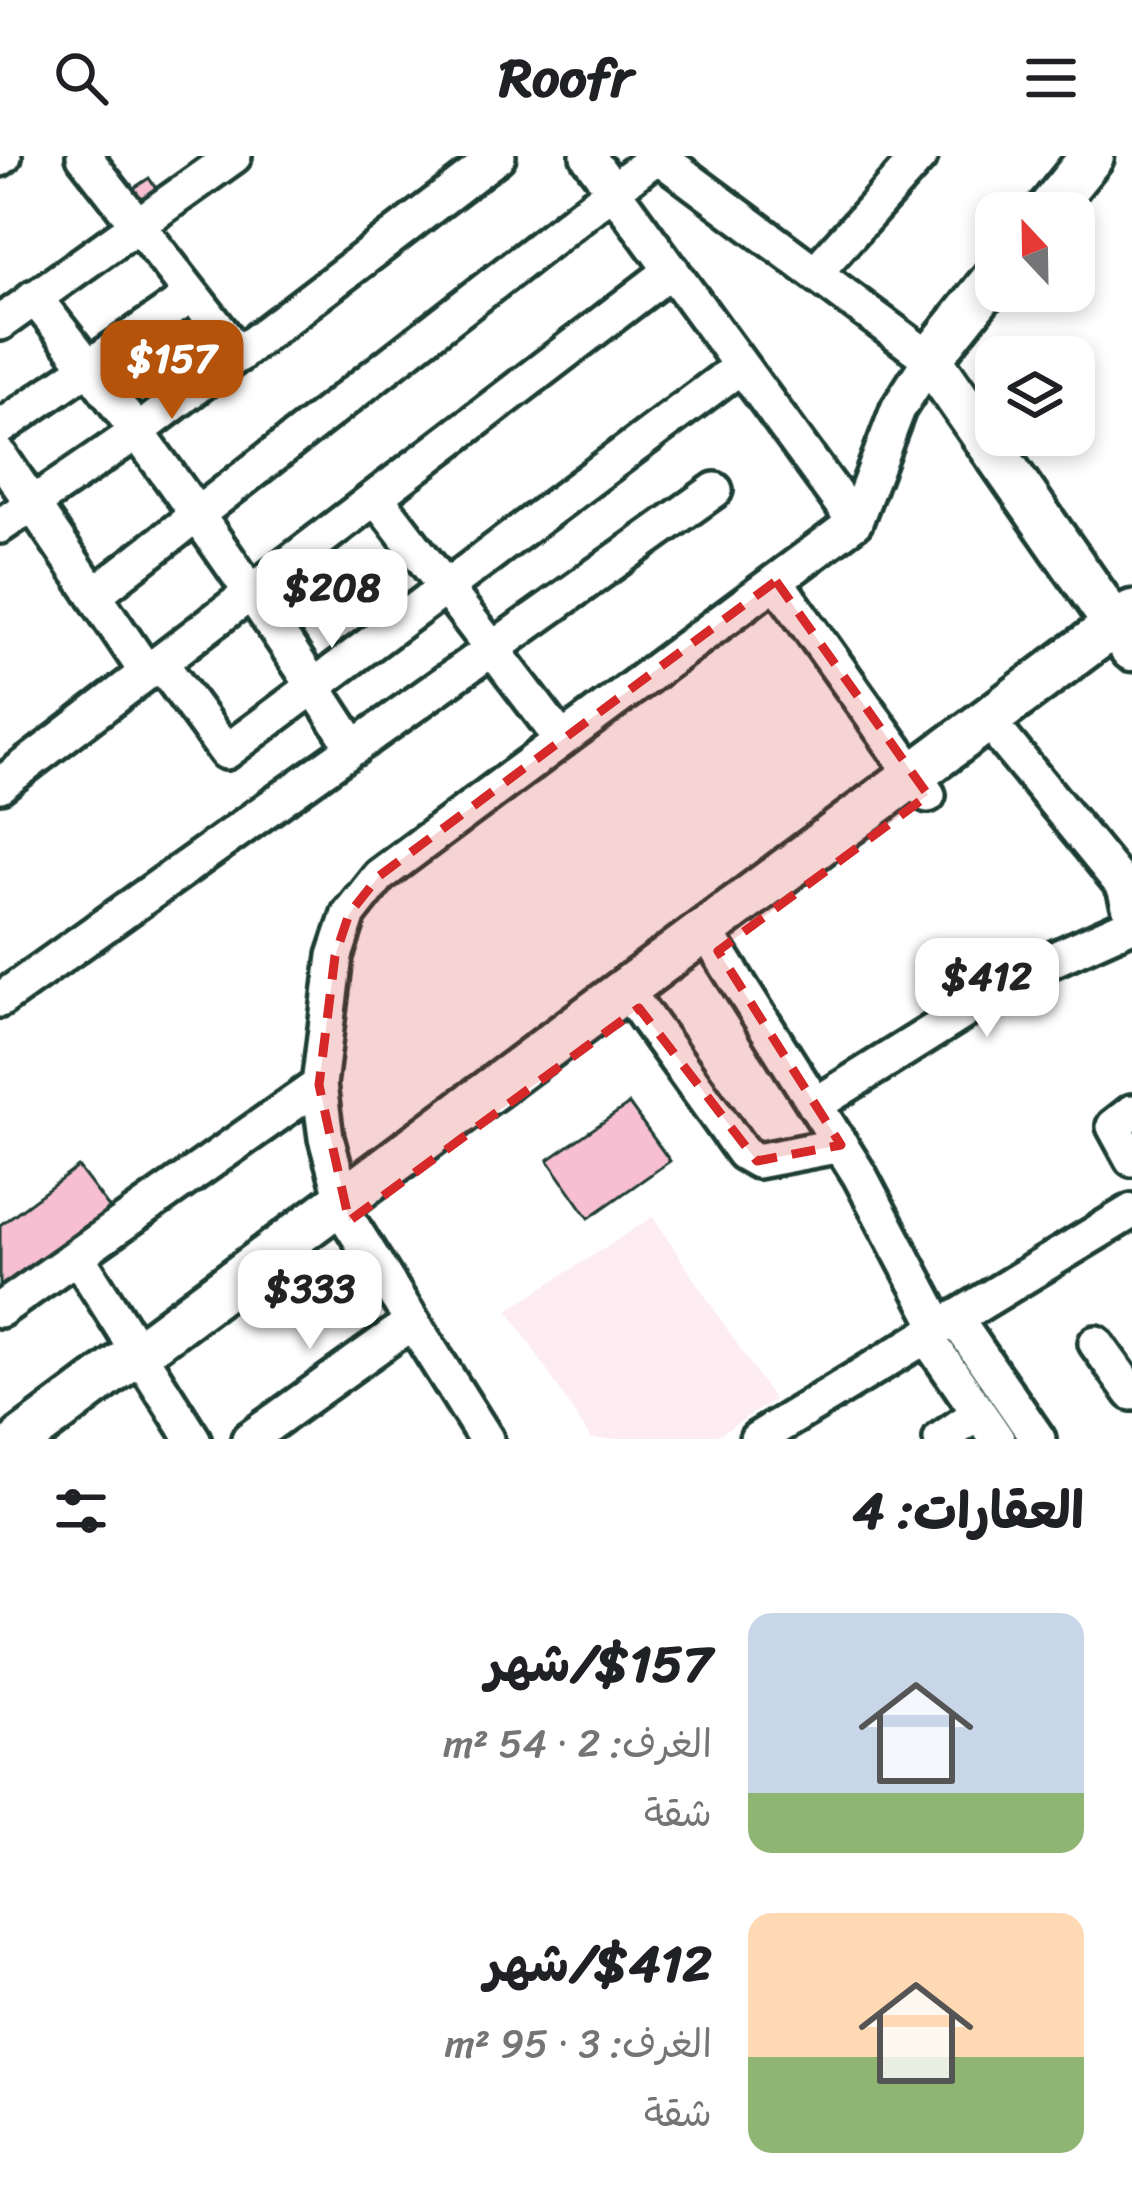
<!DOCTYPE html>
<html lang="ar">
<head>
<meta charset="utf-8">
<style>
  :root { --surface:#fff; --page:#f6f6f6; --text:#202124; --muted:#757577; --accent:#b45309 }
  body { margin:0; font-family:Sriracha,"Playpen Sans Arabic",sans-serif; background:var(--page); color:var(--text); direction:rtl; height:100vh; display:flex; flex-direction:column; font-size:45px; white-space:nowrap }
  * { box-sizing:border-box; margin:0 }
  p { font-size:39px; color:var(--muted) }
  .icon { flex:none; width:66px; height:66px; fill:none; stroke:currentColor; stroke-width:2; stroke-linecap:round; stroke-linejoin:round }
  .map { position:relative; height:1283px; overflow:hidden; direction:ltr }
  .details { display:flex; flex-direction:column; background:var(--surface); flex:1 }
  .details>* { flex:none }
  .needle { width:78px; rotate:338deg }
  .controls { position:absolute; left:975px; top:36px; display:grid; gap:24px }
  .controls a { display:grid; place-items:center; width:120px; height:120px; border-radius:24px; background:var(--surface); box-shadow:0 6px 18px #0003; font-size:60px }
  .price { position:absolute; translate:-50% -102px; padding:0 27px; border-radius:24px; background:#fff; color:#222; font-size:39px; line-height:78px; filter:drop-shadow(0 3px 6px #0008) }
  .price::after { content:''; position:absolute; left:50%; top:72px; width:36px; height:27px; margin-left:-18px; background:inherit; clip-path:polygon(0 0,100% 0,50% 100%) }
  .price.selected { background:var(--accent); color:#fff }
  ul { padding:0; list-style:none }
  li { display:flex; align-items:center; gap:36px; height:300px; padding:0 48px }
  li span { display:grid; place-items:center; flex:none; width:336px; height:240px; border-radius:24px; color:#555 }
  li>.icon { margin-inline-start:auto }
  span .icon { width:144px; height:144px; fill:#fffc; stroke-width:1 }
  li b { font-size:51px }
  h2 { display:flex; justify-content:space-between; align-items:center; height:144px; padding:0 48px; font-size:51px }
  header { display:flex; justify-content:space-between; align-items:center; height:156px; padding:0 48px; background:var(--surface); font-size:54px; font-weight:700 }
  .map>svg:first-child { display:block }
  .built { fill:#fdecf2 }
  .building { fill:#f8bfd3; stroke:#1f3d34; stroke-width:3 }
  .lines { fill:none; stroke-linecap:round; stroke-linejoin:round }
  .minor-casing { stroke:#1f3d34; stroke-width:42 }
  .major-casing { stroke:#1f3d34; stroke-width:51 }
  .minor { stroke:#fff; stroke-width:33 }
  .major { stroke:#fff; stroke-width:42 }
  .marked { fill:#d62828; fill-opacity:0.2; stroke:#d62828; stroke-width:9; stroke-dasharray:24 15; stroke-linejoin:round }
</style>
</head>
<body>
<header><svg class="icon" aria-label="menu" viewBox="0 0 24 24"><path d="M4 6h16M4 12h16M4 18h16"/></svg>Roofr<svg class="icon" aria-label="search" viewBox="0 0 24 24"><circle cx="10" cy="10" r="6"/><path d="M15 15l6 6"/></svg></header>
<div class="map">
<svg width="1132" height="1283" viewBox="0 0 1132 1283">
  <rect width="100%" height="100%" fill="#fff"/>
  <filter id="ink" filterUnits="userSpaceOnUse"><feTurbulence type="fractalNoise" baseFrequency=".00833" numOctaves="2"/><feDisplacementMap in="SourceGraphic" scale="24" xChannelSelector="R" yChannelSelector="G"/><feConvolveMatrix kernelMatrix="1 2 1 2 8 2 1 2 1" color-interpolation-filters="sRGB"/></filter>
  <g filter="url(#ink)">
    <path class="built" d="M653 1061 774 1244 712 1283H591L508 1154Z"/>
    <path class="building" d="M149 22 161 40 143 52 131 34Z
      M629 948 670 1005 589 1062 548 1004Z
      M78 1011 116 1061 0 1146V1069Z"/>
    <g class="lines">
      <g class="minor-casing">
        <path id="minor" d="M84 0 239 199
          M588 0 855 366
          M0 3 4 0
          M815 117 920 0
          M34 141C149 285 254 437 354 592
          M0 167 234 0
          M0 272 192 139
          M0 300 147 517
          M376 341 562 584
          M0 370 137 276 498 0
          M776 425 928 639
          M94 439 657 0
          M160 506 226 596 741 210
          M1004 584 1124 731 1132 761
          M0 629 672 114
          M718 795 860 1020 940 1172
          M0 844 715 334
          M639 852 743 997 757 1005 841 989
          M815 949 1034 812 1132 768
          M1132 956 1114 970 1132 1003
          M77 1100 193 1283
          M0 1154 319 929
          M955 1162 1038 1283
          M926 1180 997 1283
          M1096 1187 1132 1237
          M249 1283 412 1166
          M486 1283 349 1065 326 982 319 929 335 800 349 758 379 720 855 366 898 253 930 203 658 0
          M757 1283 1132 1055
          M941 1283 979 1257"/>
      </g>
      <g class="major-casing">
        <path id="major" d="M1046 57 1092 0
          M996 120 930 203 1132 493
          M22 1283 1132 456"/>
      </g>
      <use href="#minor" class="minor"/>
      <use href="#major" class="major"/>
    </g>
  </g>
  <path class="marked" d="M776 425 928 639 718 795 841 989 757 1005 639 852 349 1065 319 929 335 800 349 758 379 720Z"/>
</svg>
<div class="controls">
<a><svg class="needle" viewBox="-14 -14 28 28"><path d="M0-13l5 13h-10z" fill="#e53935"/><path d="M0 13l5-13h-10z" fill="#757577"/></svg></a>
<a><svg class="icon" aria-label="layers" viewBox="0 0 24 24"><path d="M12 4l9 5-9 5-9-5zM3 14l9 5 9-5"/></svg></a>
</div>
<b class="price selected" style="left:172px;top:266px">$157</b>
<b class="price" style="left:332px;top:495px">$208</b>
<b class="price" style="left:987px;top:884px">$412</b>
<b class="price" style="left:310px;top:1196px">$333</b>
</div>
<section class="details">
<h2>العقارات: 4<svg class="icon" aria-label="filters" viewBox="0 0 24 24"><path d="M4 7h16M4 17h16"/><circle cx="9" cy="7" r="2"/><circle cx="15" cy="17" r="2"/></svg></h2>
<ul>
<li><span style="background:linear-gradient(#c9d6e8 75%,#8fb573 0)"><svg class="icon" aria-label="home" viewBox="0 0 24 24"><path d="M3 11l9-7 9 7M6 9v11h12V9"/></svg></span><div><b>$157/شهر</b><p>الغرف: 2 · 54 m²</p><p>شقة</p></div></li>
<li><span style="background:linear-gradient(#ffd9b3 60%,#8fb573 0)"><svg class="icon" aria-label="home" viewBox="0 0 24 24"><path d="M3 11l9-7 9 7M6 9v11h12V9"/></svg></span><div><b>$412/شهر</b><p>الغرف: 3 · 95 m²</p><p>شقة</p></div></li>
</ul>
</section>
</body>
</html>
